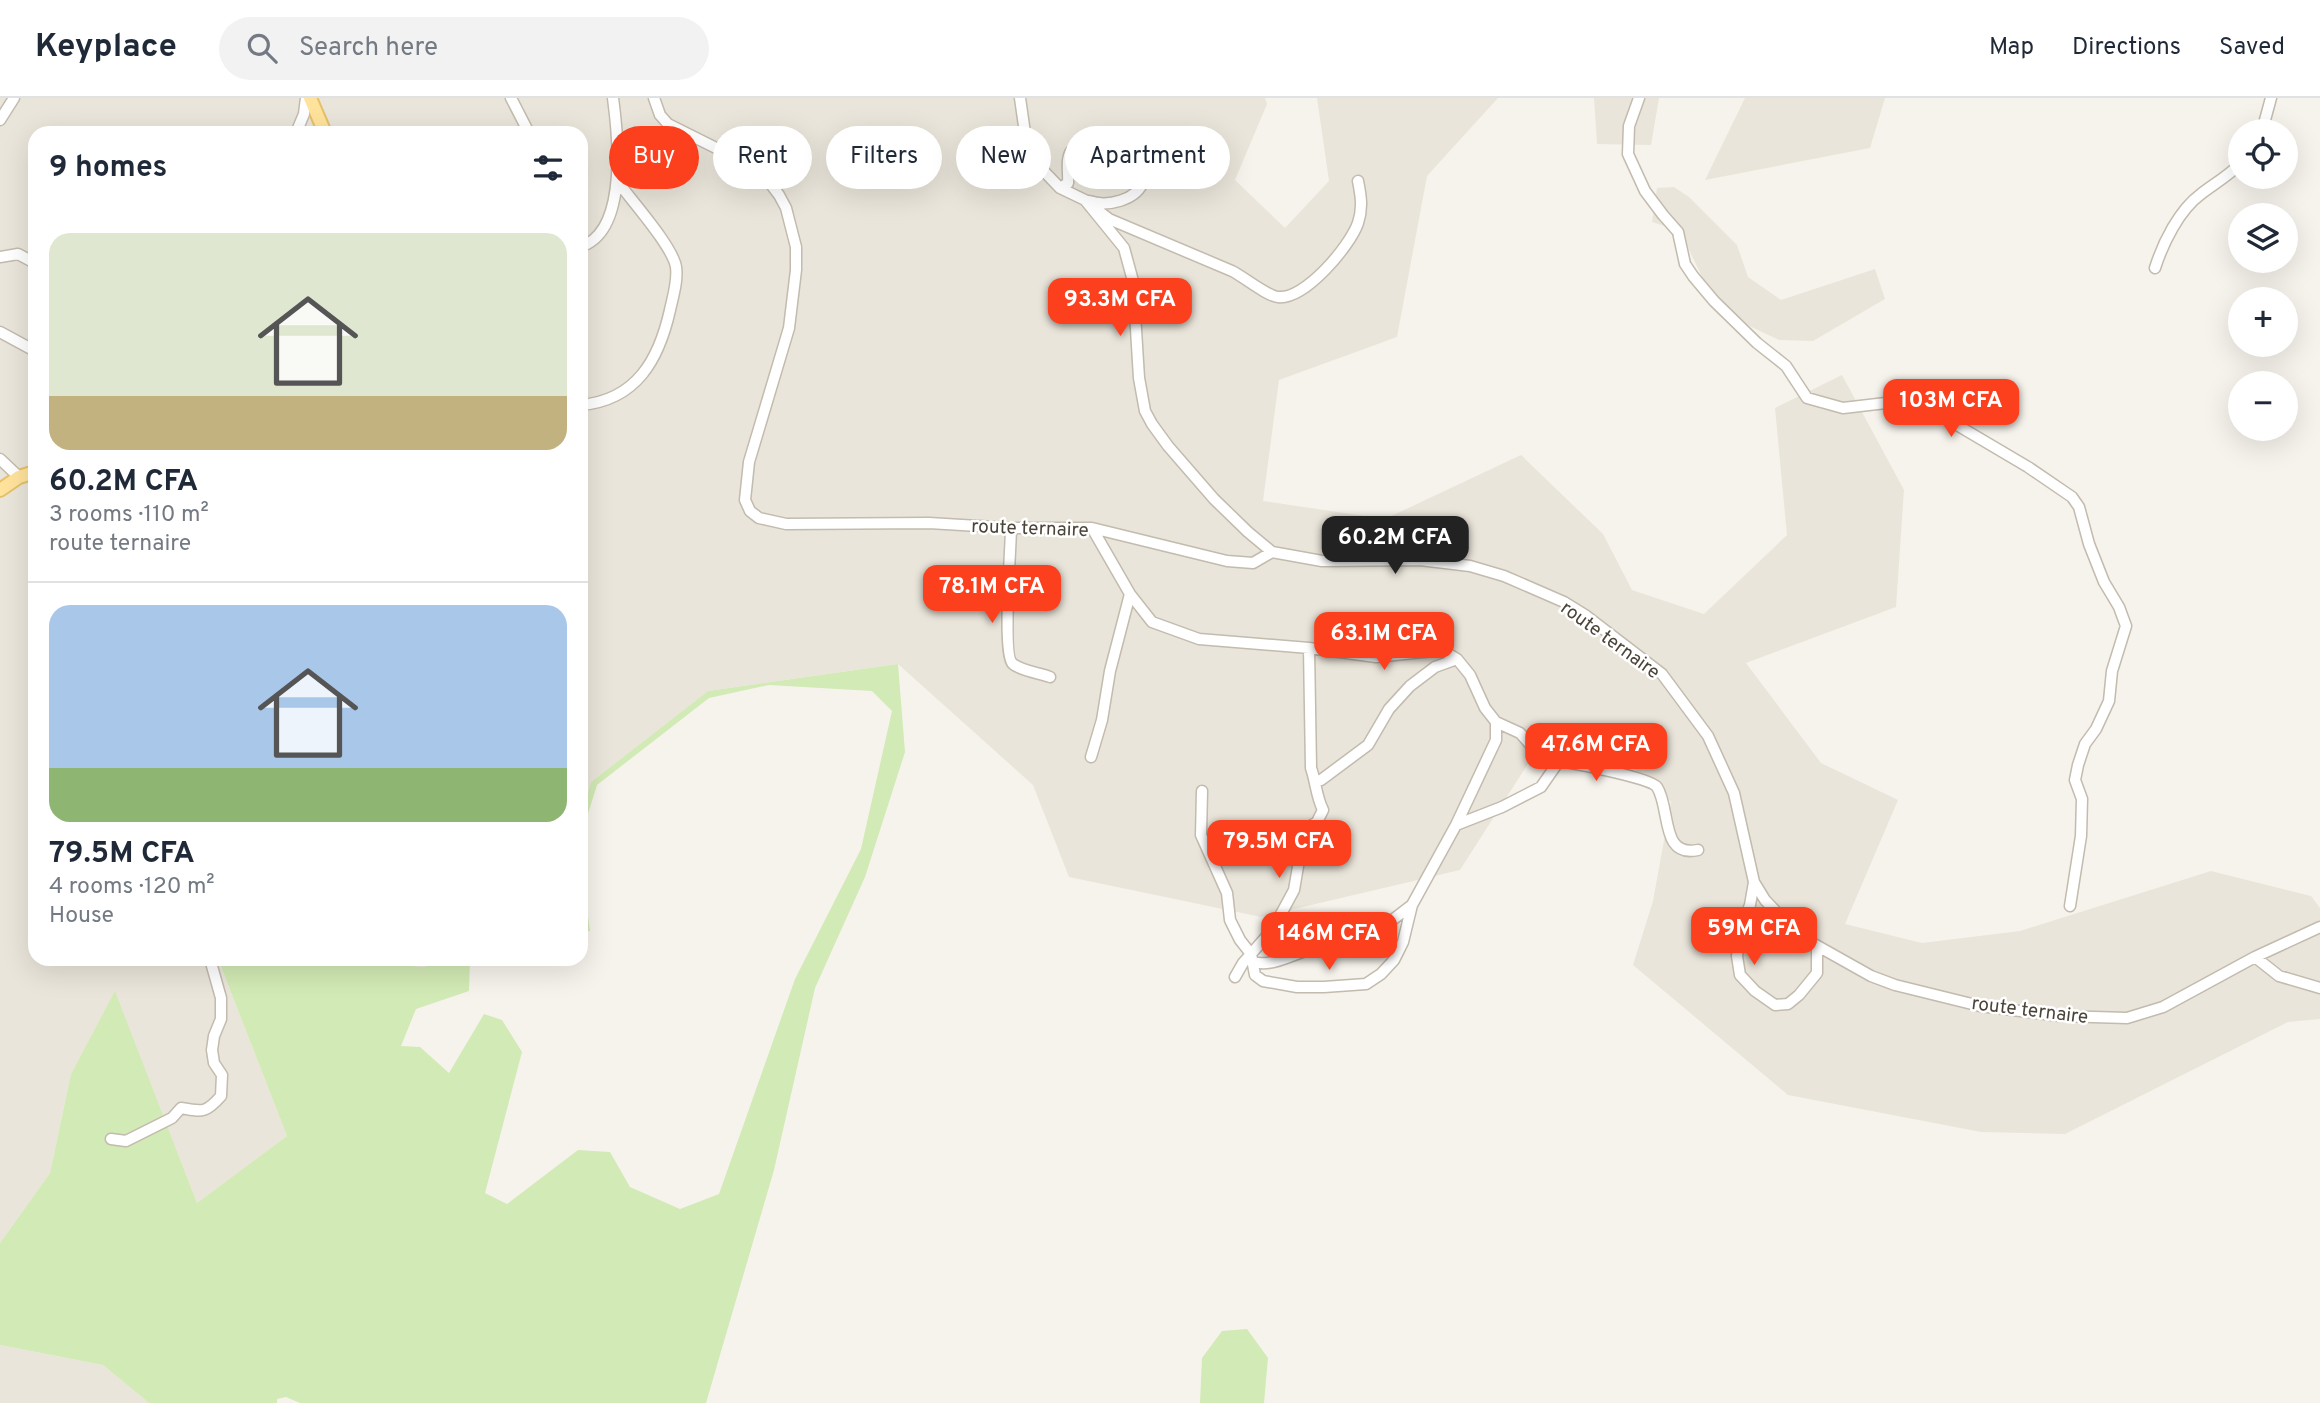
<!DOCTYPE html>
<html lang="en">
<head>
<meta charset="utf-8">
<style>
  :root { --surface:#fff; --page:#f2f2f3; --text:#1f2937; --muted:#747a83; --line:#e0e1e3; --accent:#fc3f1d }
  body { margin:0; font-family:Overpass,sans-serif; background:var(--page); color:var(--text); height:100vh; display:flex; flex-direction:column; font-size:26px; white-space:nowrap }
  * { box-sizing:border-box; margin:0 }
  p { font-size:23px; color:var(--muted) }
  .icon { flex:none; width:38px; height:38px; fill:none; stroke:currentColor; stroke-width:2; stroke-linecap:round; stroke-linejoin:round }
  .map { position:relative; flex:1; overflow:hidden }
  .sheet { position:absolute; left:28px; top:28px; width:560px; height:840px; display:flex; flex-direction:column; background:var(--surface); border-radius:21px; box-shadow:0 7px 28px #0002 }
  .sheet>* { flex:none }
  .banner { position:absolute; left:609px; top:28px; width:665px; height:63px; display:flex; gap:14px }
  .buttons { position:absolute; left:2228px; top:21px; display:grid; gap:14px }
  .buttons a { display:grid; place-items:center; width:70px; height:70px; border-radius:50%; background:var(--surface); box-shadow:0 7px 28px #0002; font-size:35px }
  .price { position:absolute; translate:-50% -60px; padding:0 16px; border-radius:14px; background:var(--accent); color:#fff; font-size:23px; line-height:46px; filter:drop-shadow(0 2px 4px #0008) }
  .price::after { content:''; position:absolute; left:50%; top:42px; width:21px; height:16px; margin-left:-10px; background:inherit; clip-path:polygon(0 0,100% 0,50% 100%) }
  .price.active { background:#222; color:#fff }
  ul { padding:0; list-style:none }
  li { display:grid; align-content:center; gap:14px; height:371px; padding:0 21px }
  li+li { border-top:2px solid var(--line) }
  li span { display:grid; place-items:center; height:217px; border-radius:21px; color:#555 }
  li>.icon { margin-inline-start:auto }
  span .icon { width:126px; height:126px; fill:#fffc; stroke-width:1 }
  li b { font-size:30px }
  h2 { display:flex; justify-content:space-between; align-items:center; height:84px; padding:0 21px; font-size:30px }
  .tag { padding:0 24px; border-radius:32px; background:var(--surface); box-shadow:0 7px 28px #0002; font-size:24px; line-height:63px }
  .tag.active { background:var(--accent); color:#fff }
  header { display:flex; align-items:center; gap:42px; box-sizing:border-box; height:98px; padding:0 35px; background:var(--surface); border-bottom:2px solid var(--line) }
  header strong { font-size:33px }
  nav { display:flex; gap:38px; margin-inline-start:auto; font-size:24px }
  .search { width:490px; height:63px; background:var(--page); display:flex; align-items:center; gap:18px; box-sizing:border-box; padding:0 24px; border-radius:38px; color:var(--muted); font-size:26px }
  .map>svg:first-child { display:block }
  .residential { fill:#eae5da }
  .green { fill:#d2eab5 }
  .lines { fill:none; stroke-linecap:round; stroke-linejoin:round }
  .minor-casing { stroke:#c2bbae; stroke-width:13 }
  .major-casing { stroke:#e6c16a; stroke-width:16 }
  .minor { stroke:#fff; stroke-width:10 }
  .major { stroke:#ffe39c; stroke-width:12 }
  .labels { text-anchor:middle; stroke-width:5; stroke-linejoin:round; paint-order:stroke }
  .street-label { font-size:19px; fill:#4b4439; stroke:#fff }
</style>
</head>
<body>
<header>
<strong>Keyplace</strong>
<div class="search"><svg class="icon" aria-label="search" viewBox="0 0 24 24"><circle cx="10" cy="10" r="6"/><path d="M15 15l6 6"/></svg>Search here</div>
<nav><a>Map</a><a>Directions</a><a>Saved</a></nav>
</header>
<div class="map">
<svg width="2320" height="1305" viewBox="0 0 2320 1305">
  <rect width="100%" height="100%" fill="#f6f3ec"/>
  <path class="residential" d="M0 0H1265L1267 6 1235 82 1285 130 1329 83 1317 0H1498L1427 78 1397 239 1279 282 1263 403 1385 421 1521 357 1603 436 1632 492 1704 516 1787 437 1775 310 1842 277 1904 392 1896 509 1746 565 1821 665 1898 702 1845 826 1922 845 2020 833 2211 773 2311 798 2320 810V921L2288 924 2065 1036 1981 1034 1788 997 1633 867 1653 803 1671 704 1617 655 1554 625 1460 772 1261 819 1069 779 1033 687 898 566 708 593 591 684 581 717V35H35V861H218L287 1038 197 1105 115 894 71 976 50 1075 0 1145Z
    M1594 0H1659L1651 47 1597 46Z
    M1745 0H1885L1870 50 1705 82Z
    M1674 89 1689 99 1737 147 1748 179 1781 202 1875 171 1885 201 1813 243 1779 242 1739 223 1707 189 1680 133 1652 124 1657 90Z
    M386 861H436L425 869 385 866Z
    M0 1247 103 1267 149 1305H0Z"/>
  <path class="green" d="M898 566 905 654 865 779 815 890 774 1072 706 1305H300L286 1299 277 1301V1305H149L103 1267 0 1247V1145L50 1075 71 976 115 893 197 1105 287 1038 218 861H386V866L425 869 436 861H470L469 893 416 911 401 948 420 949 449 975 484 916 502 922 522 954 485 1095 507 1106 578 1052 610 1054 630 1089 680 1111 719 1096 795 881 861 751 892 613 872 593 769 587 709 600 597 687 581 738V717L591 684 708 593Z
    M581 765 590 833H581V824H583Z
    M1247 1231 1268 1260 1264 1305H1200L1202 1260 1222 1233Z"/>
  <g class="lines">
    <g class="minor-casing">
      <path id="minor" d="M511 0 529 35
        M654 0 660 17 668 26 760 72 779 97 786 110 796 149V172L789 230 749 364 745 402 750 413 759 420 786 426 929 425 1011 430H1092L1227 463 1253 465 1272 454 1322 463 1420 462 1470 468 1504 478 1564 504 1585 517 1662 576 1708 638 1734 695 1754 784 1765 802 1798 837 1871 878 1895 887 1980 908 2060 918 2127 920 2163 909 2255 859 2320 829
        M1020 0 1027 49 1036 65 1060 90 1085 102 1124 150 1133 183 1139 280 1145 313 1152 326 1168 348 1214 401 1248 434 1272 454
        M1639 0 1629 28 1628 56 1645 93 1663 117 1678 134 1685 166 1693 178 1714 203 1757 245 1786 268 1807 300 1843 310 1903 303 1918 304 2028 369 2072 399 2079 409 2089 446 2104 484 2119 509 2126 528 2112 573 2109 603 2096 631 2085 646 2078 667 2075 682 2082 701 2081 738 2070 808
        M0 22 14 0
        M2262 33 2271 0
        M296 35 304 16 306 0
        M1060 90 1068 85C1069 75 1065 60 1072 52 1092 26 1136 60 1144 82 1137 103 1107 109 1089 103
        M1096 111 1109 121 1232 173C1244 179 1267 198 1278 199 1305 202 1350 148 1358 125 1363 110 1361 98 1358 83
        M581 143 587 146C627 125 618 37 613 0
        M0 159 18 156 35 165
        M2155 170C2163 145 2179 112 2201 96 2214 86 2228 78 2240 66
        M0 234 35 253
        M581 307C637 302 659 261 670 212 673 198 678 183 676 169 673 149 632 103 618 84
        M0 361 19 379
        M1011 430C1011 449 1002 558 1013 566 1022 573 1039 575 1050 579
        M1092 430 1130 496 1152 524 1199 541 1309 550 1376 559 1442 552 1457 561 1470 577 1485 610 1496 624V642L1456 727 1412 807 1403 844 1394 862 1381 876 1366 886 1324 889H1297L1263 883 1255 877 1251 856 1240 842 1230 822 1227 795 1201 737 1202 693
        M1496 624 1520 635 1538 655 1559 663
        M1091 659 1102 622 1110 573 1130 496
        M1316 683 1321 682 1368 647 1389 611 1410 588 1435 569 1457 561
        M1456 727 1502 709 1541 689 1559 663C1573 665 1651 680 1657 689 1671 711 1660 760 1698 752
        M1754 784 1750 807 1741 831 1737 858 1740 877 1755 893 1775 907 1788 906 1799 897 1817 875V850
        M2255 859 2279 878 2320 890
        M1253 864C1276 870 1298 852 1321 849 1334 847 1341 854 1353 848 1374 839 1394 820 1412 807
        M1235 879 1243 865 1273 831 1294 792 1303 739 1307 730 1317 724 1323 712C1316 698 1316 684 1311 670L1309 550
        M111 1041 126 1043 172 1020 181 1010C203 1014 206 1015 221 998L222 977 214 965 212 952 214 938 221 921V900L210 861"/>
    </g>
    <g class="major-casing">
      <path id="major" d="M310 0 325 35
        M0 392 19 379 35 374"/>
    </g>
    <use href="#minor" class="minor"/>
    <use href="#major" class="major"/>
  </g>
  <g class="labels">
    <g class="street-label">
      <text transform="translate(1030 429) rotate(2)" y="7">route ternaire</text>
      <text transform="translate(1611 541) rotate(36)" y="7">route ternaire</text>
      <text transform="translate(2030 911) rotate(7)" y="7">route ternaire</text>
    </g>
  </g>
</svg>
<div class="buttons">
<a><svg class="icon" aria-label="locate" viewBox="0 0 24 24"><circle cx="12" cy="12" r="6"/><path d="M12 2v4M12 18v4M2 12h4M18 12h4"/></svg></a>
<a><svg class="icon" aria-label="layers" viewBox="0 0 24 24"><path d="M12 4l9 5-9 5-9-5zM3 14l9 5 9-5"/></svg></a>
<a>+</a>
<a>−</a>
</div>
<b class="price" style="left:1120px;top:240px">93.3M CFA</b>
<b class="price" style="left:1951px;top:341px">103M CFA</b>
<b class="price active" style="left:1395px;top:478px">60.2M CFA</b>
<b class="price" style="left:992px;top:527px">78.1M CFA</b>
<b class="price" style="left:1384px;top:574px">63.1M CFA</b>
<b class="price" style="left:1596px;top:685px">47.6M CFA</b>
<b class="price" style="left:1279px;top:782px">79.5M CFA</b>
<b class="price" style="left:1754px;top:869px">59M CFA</b>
<b class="price" style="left:1329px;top:874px">146M CFA</b>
<div class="banner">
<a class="tag active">Buy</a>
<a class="tag">Rent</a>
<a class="tag">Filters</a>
<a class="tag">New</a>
<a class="tag">Apartment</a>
</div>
<section class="sheet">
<h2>9 homes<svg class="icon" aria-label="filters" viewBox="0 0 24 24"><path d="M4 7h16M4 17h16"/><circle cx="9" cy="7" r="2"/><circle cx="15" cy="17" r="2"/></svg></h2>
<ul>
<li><span style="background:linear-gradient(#dfe7d0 75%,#c2b280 0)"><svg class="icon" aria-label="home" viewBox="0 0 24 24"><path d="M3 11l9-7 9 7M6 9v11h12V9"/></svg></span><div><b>60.2M CFA</b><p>3 rooms · 110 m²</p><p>route ternaire</p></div></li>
<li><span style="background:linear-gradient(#a9c7e8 75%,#8fb573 0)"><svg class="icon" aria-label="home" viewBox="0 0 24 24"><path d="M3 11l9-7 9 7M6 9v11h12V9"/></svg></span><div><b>79.5M CFA</b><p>4 rooms · 120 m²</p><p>House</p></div></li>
</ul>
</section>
</div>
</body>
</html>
